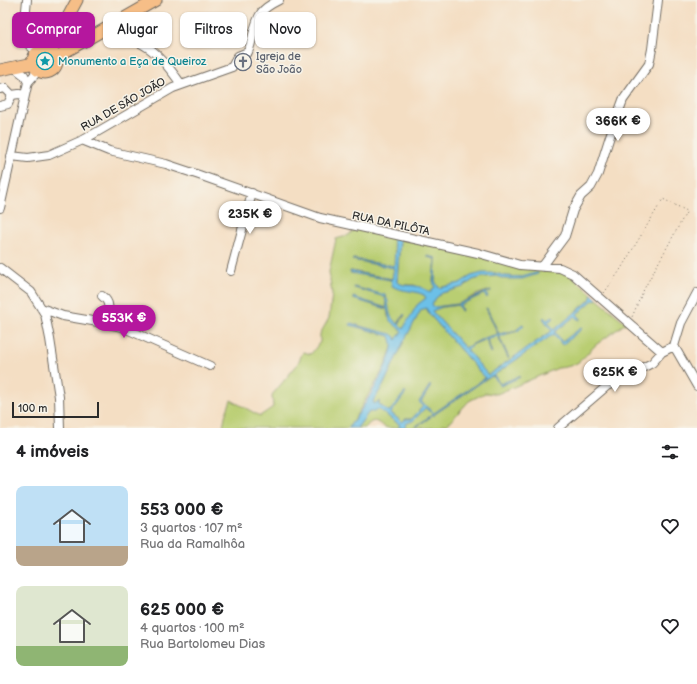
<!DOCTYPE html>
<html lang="pt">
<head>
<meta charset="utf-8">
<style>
  :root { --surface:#fff; --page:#f6f6f6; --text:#202124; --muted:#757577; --accent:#b5179e }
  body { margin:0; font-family:"Balsamiq Sans",sans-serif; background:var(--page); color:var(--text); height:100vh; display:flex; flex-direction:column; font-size:15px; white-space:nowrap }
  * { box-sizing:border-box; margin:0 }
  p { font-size:13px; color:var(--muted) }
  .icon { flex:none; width:22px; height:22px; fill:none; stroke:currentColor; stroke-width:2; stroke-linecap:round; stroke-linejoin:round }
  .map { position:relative; height:428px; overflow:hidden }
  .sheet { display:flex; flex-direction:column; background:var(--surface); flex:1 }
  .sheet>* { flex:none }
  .guide { position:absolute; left:12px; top:12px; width:400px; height:36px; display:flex; gap:8px }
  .scale { position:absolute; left:12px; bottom:10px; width:87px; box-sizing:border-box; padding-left:4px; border:2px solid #2b2b2b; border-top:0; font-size:11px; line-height:14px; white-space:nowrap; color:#2b2b2b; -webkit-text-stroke:3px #f7f3e8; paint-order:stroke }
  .price { position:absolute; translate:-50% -34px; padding:0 9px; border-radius:14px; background:#fff; color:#222; font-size:13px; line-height:26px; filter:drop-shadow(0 1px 2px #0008) }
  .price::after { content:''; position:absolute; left:50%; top:24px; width:12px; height:9px; margin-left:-6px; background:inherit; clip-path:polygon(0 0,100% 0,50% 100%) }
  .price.on { background:var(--accent); color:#fff }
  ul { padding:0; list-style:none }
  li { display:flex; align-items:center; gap:12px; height:100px; padding:0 16px }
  li span { display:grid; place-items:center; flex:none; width:112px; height:80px; border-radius:8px; color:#555 }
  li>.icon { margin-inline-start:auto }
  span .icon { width:48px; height:48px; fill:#fffc; stroke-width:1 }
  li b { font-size:17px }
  h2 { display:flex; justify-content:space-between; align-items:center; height:48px; padding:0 16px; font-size:17px }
  .chip { padding:0 14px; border-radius:8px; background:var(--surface); box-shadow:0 1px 3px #0004; font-size:14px; line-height:36px }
  .chip.on { background:var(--accent); color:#fff }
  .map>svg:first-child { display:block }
  .green { fill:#b9ce72; stroke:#727c4e }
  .water { fill:#6cc0e8; stroke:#4c768a; fill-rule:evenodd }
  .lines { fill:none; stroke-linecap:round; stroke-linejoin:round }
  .minor-casing { stroke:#716a60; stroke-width:10 }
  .major-casing { stroke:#716a60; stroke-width:13 }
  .path { stroke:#716a60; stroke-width:1; stroke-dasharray:1 3; stroke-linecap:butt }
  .minor { stroke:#fff; stroke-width:8 }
  .major { stroke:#f6be87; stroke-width:11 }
  .labels { text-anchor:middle; stroke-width:3; stroke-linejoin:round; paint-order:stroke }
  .worship-label { font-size:11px; fill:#5b616d; stroke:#f7f3e8; text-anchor:start }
  .culture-label { font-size:11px; fill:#0d838f; stroke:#f7f3e8; text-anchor:start }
  .street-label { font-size:11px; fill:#2b2b2b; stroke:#f7f3e8 }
</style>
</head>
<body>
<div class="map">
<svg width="697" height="428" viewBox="0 0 697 428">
  <rect width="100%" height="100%" fill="#f7f3e8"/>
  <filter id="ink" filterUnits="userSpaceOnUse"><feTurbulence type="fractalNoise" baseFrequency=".025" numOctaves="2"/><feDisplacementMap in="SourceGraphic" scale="8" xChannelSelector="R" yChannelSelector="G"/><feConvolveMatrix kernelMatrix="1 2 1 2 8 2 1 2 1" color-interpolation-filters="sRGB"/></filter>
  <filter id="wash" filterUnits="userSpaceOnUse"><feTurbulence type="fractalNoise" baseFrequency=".012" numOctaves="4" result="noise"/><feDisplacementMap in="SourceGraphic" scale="16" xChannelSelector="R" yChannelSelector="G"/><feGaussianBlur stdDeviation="0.9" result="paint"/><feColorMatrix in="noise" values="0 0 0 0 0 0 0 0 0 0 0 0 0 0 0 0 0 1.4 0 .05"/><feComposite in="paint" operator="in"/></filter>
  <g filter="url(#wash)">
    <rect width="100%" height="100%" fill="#f4dec3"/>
    <path class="green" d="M356 229 392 236C395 246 396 256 394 266L353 259V260L394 268 392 279 351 271 392 280V286C403 292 417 288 426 297V298L417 305 404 330 399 325 405 315 404 314 398 324C387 317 388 308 386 297L384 296 385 297 387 308 353 298 354 299 387 309 388 317 403 331 396 341 395 337 351 323V324L357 327 390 336 393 345 384 368 353 421 348 428H223L225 416 231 400 260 416 273 407 272 395 297 365 303 352 311 354 320 342V334L329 318 332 294 329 272 336 239 347 236Z
      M400 239 559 272 571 276 592 294 591 299 554 330 548 322 553 316 547 320 543 318 552 331 488 375 467 350 474 344 486 339 492 353 487 338 498 336 508 358H509L499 336 518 331 522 324 517 330 499 334 486 308 498 334 484 338 465 348 432 311 442 307 459 305 461 311 462 310 460 305 484 293 487 297 486 293 491 290 478 294 458 304 437 307H434L432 304 436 298 442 293 463 287 473 280 483 277 496 276 505 279 522 277 505 276 495 273 471 276 460 283 439 288 435 281 436 258 428 257 435 259 433 281 435 286 430 293 414 285H401L397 282Z
      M597 299 626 323C616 330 607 337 597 344 582 357 582 366 558 368L497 394 485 393 469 401 447 425 443 424 438 428H404L407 423 413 421 425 408 433 414 416 427 486 379 493 376 500 386 520 377 519 376 500 384 494 375 554 333 562 344 582 328H581L562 342 555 332 575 316 581 319 577 314 592 301Z
      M426 308 430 315 485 378 434 413 421 402 431 386 430 385 419 402 423 406 412 419H406L402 422 391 413 405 393 390 411H387L379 404V401L374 404 373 401 383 386 403 343 421 310Z
      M378 409 400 425 398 428C395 428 391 428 388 428 378 426 376 414 365 428H357L369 412Z"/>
    <path class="water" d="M392 236 400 239 397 282C408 289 417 281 430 293L435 287 433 281 435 259 427 257V256L436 258 435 281 439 288 460 283 471 276 482 273H495L505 276 522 277 538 272V274L522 279H505L496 276 483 277 473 280 463 287 442 293 436 298 432 304 434 307 458 304 491 290V291L486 293 488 297 487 298 484 294 460 305 462 311H461L458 305 442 307 432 311 465 348 484 338 498 334 486 308H487L499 334 517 330 522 324 524 325 518 331 499 336 509 358H508L498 336 487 339 492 353H491L486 339 474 344 467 350 488 375 552 331 543 318 544 317 547 320 553 316 554 318 548 322 554 330 590 300 592 294 597 299 592 301 577 314 581 319 579 320 575 316 555 332 562 342 582 327V329L562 345 554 334 494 375 500 384 519 376 520 377 500 386 493 376 486 379 416 427V426L433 414 425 408 413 421 407 423 404 428H398L400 425 378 409 374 412H369L357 428H348C361 412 389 367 392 347 393 344 391 339 390 336L350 325 351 323 359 326 391 334 395 337 396 340 402 331 390 321 387 309 353 299V297L387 308 385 297 354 288V287L385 295C392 305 385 315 398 324L404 314 405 315 402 318 399 325 403 329 417 305 426 298 424 295C414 290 402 292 392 286L391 280 350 273V271L392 279 394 268 352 260 353 259 394 266 395 251ZM426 308 430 315 485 378 434 413 421 402 431 386 430 385 419 402 423 406 412 419H406L402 422 391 413 406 393 405 392 390 411H387L379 404V401L374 404 373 401 383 386 403 343 421 310Z"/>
  </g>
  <g filter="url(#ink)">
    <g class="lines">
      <g class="minor-casing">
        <path id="minor" d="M27 0C26 11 22 38 30 46 32 48 36 50 38 51
          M104 31C145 40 157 50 181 84
          M15 68 24 75 28 82
          M0 89 5 88 12 95
          M0 106 8 104 12 95 19 94 25 95
          M82 140 109 151 166 164 199 175 320 218 478 253 520 265 560 268 573 274 662 352 674 346
          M11 156 28 158 49 155 85 139 173 88 232 67 238 56 248 52C253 40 254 23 261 13 265 7 273 3 279 0
          M0 208 28 82 39 70
          M542 267 565 236 573 210 581 196 591 187 598 174 610 136 623 100 649 64 652 49 658 0
          M0 268 31 292 45 314 50 339 59 397 60 428
          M231 271 252 193
          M102 296C113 304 107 312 104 323
          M41 308 63 316 104 323 122 327 210 366
          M674 346 681 323 697 293
          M674 346 697 386
          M558 428 607 386 652 363 662 352"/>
      </g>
      <g class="major-casing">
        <path id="major" d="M33 61a12 12 0 1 1 24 0a12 12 0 1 1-24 0Z
          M50 50 77 0
          M56 57 156 0
          M0 70 34 63"/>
      </g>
      <path class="path" d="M604 293 619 272 663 199 687 211 644 289 632 317"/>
      <use href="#minor" class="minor"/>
      <use href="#major" class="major"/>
    </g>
  </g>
  <defs>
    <g id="sight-ring" transform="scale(0.9)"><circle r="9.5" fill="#f7f3e8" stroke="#0f9aa8" stroke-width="1.5"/><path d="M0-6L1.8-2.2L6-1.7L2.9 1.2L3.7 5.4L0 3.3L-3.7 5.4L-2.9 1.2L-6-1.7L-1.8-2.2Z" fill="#0f9aa8"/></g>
    <g id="church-ring" transform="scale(0.9)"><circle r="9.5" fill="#f7f3e8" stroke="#6b7280" stroke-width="1.5"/><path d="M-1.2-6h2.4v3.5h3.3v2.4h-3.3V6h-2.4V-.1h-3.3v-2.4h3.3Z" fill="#6b7280"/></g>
  </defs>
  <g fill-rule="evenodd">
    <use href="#sight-ring" x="45" y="61"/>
    <use href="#church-ring" x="243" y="62"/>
  </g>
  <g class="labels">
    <g class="worship-label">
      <text x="256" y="60">Igreja de<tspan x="256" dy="13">São João</tspan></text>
    </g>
    <g class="culture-label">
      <text x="58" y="65">Monumento a Eça de Queiroz</text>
    </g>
    <g class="street-label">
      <text transform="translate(123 104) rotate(-30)" y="4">RUA DE SÃO JOÃO</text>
      <text transform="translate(391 223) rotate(12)" y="4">RUA DA PILÔTA</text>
    </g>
  </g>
</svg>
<div class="scale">100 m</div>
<b class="price" style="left:618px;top:142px">366K €</b>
<b class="price" style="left:250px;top:235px">235K €</b>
<b class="price on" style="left:124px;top:339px">553K €</b>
<b class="price" style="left:615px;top:393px">625K €</b>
<div class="guide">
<a class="chip on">Comprar</a>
<a class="chip">Alugar</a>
<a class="chip">Filtros</a>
<a class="chip">Novo</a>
</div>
</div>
<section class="sheet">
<h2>4 imóveis<svg class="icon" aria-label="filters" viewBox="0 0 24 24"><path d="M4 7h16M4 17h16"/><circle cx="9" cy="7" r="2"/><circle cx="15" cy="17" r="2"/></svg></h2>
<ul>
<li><span style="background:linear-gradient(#bfe0f5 75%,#b9a48a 0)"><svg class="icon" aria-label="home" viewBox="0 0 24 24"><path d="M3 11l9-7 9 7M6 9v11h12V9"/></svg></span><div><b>553 000 €</b><p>3 quartos · 107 m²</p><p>Rua da Ramalhôa</p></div><svg class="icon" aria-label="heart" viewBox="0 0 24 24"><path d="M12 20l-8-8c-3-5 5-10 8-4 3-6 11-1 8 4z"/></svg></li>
<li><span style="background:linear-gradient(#dfe7d0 75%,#8fb573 0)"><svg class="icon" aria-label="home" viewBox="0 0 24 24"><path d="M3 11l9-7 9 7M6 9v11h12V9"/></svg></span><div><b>625 000 €</b><p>4 quartos · 100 m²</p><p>Rua Bartolomeu Dias</p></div><svg class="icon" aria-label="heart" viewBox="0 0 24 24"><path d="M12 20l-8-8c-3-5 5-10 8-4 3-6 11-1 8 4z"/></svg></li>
</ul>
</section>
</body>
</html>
